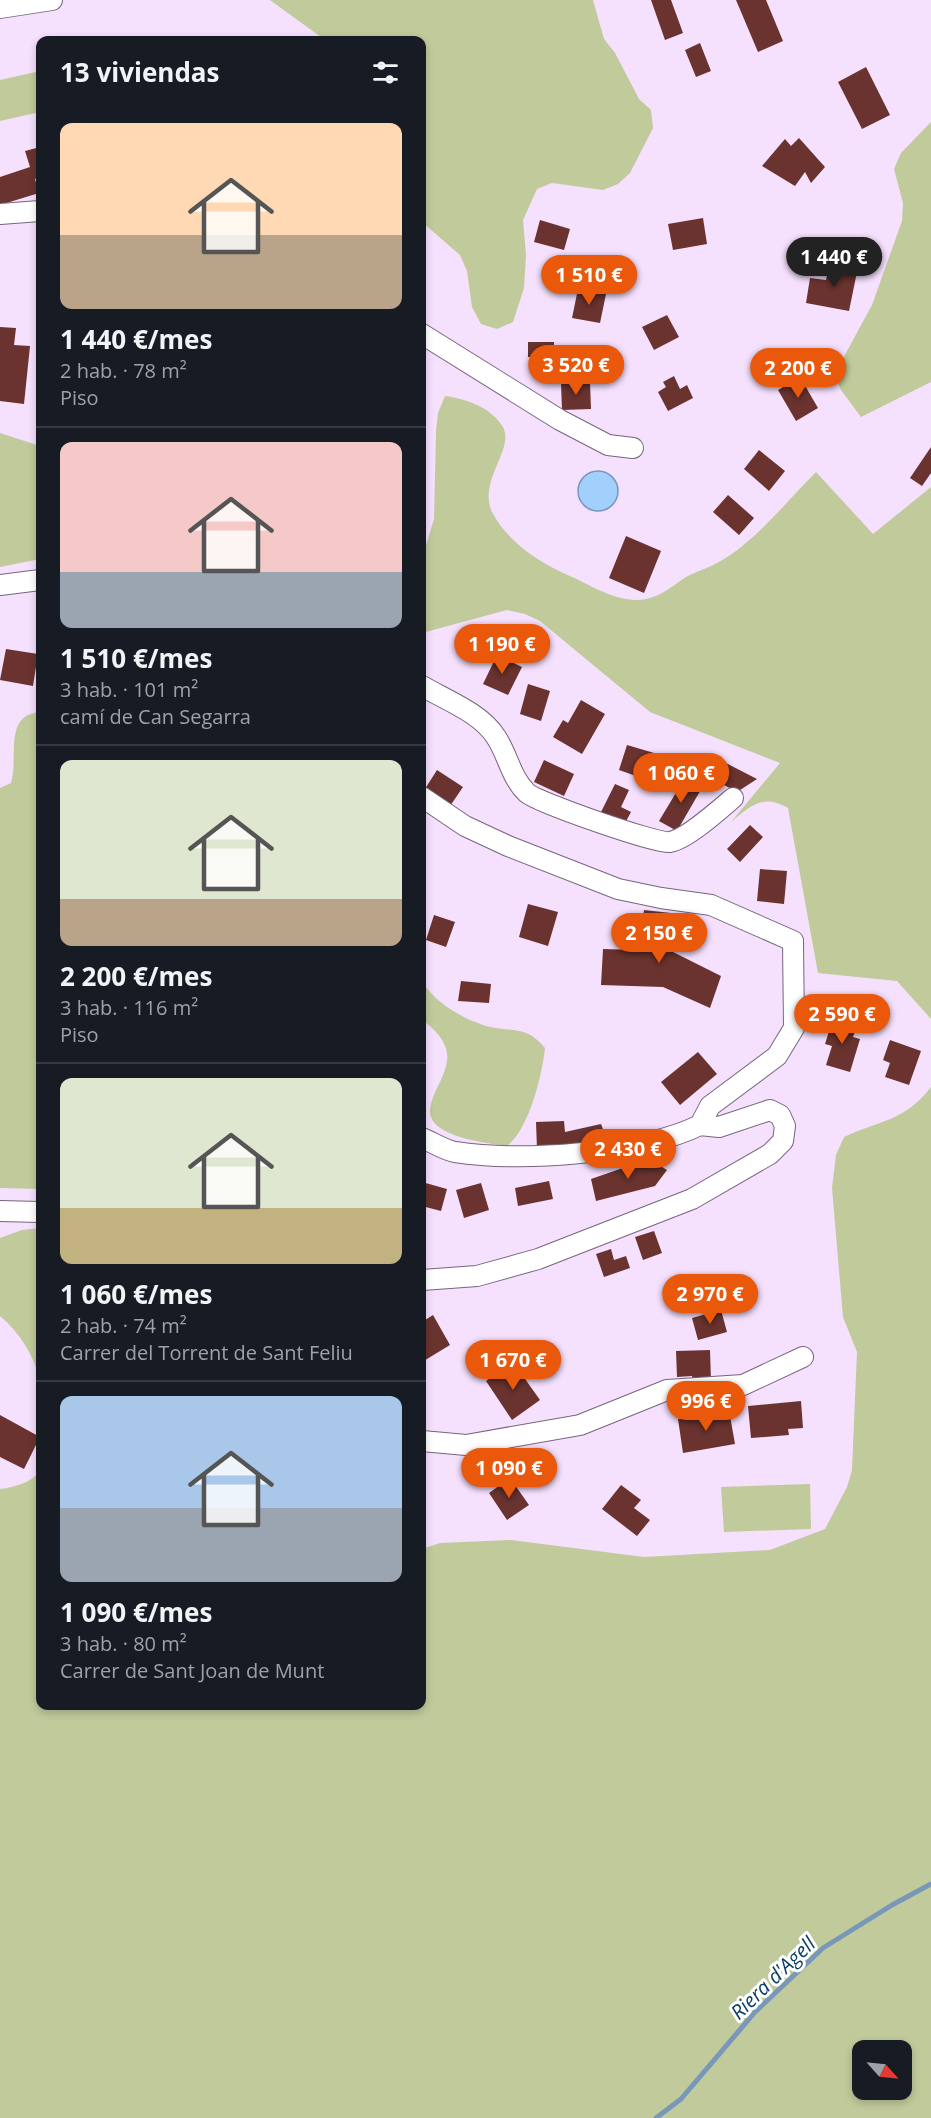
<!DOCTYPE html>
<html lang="es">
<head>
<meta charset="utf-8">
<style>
  :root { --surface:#171b24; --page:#20242c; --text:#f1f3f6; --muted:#9ea1a6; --line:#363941; --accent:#ea580c }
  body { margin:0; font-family:"Open Sans",sans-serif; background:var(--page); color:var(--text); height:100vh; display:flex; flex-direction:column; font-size:22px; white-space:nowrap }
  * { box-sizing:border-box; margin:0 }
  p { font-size:20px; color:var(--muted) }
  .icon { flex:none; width:33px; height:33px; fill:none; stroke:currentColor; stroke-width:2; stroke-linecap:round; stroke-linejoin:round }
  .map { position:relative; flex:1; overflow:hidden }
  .drawer { position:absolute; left:36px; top:36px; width:390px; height:1674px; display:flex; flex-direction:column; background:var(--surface); border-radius:12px; box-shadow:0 3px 9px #0003 }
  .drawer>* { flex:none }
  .needle { width:39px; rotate:117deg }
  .controls { position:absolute; left:852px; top:2040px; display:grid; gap:12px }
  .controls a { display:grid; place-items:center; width:60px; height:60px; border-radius:12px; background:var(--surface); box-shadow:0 3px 9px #0003; font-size:30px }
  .price { position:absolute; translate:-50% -51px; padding:0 14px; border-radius:21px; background:var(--accent); color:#fff; font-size:20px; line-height:39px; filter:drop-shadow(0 2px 3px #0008) }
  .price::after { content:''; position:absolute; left:50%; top:36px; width:18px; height:14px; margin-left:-9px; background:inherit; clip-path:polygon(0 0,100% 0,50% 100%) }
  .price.current { background:#222; color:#fff }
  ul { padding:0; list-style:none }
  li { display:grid; align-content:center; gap:12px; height:318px; padding:0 24px }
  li+li { border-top:2px solid var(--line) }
  li span { display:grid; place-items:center; height:186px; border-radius:12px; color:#555 }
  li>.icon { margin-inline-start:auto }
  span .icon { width:108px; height:108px; fill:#fffc; stroke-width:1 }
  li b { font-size:26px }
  h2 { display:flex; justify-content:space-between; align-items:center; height:72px; padding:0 24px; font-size:26px }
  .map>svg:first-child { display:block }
  .green { fill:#c0ca9b; fill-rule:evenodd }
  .water { fill:#a2cffc; stroke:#7997b9; stroke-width:1.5 }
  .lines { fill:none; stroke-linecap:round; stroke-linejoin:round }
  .stream { stroke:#7997b9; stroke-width:5 }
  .building { fill:#6a332f }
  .minor-casing { stroke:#77657e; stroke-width:22 }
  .minor { stroke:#fff; stroke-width:20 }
  .labels { text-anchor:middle; stroke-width:6; stroke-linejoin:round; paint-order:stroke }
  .water-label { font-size:20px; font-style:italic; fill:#0c3d67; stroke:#fff }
</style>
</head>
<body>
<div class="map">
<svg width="931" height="2118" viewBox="0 0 931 2118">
  <rect width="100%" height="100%" fill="#f5e0fd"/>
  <path class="green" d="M270 0H593L604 39 615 53 639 99 651 110 653 128 630 173 618 184 603 190 552 183 537 189 523 220 526 255 524 288 513 322 497 329 481 324 472 307 467 271 460 255 422 222V40H325Z
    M40 71V112L0 121V80Z
    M931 122V382L861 417 841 390 834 375 872 305 902 221 903 203 894 169 901 153Z
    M445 396C466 399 491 407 503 427 515 450 476 482 493 514 510 544 540 563 570 576 590 585 615 601 638 600 658 599 670 588 686 577 697 571 709 568 719 562 755 542 787 501 816 472L873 534 931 487V1019L897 981 818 973 788 808C762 794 752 805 731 822L780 763 650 712 540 621 525 614 507 610 422 633V559L434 519 436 432 438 413Z
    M0 433 40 446V559L0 567Z
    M40 712V1189L0 1188V788L11 783C19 756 3 715 40 712Z
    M422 981C436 1004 464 1020 490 1027 514 1032 527 1026 545 1048 542 1076 529 1129 507 1146 487 1143 427 1137 430 1109 432 1092 445 1078 447 1061 450 1044 434 1028 422 1020Z
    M931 1087V2118H0V1489C15 1487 31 1483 40 1471V1706H422V1549L440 1543 511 1540 644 1557 770 1550 825 1529 847 1487 852 1470 857 1352 843 1317 832 1188 836 1155 844 1137C881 1120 905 1121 931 1087ZM862 2050H902V2090H862Z
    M40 1228V1381C34 1355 20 1333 0 1316V1238L22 1230Z
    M810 1484 811 1529 724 1532 721 1487Z"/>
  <path class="water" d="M578 491a20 20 0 1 1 40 0a20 20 0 1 1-40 0Z"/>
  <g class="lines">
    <path class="stream" d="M656 2118 681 2099 755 2012 823 1948 892 1905 931 1884"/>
  </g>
  <path class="building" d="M651 0H671L683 33 665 40Z
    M736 0H766L783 41 758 52Z
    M700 43 711 71 696 77 685 50Z
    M866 67 890 115 862 129 838 82Z
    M799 138 825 167 811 183 805 172 795 186 762 166 785 139 791 146Z
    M40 147V177L35 179 39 193 0 205V177L30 167 25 151Z
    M703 218 707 244 673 250 668 224Z
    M540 220 570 229 564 250 534 242Z
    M830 262 858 267 849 311 806 303 810 278 826 280Z
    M578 289 606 294 600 323 572 318Z
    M667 315 679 337 654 350 642 327Z
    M0 327 16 328 14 345 30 346 24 404 0 401Z
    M528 342H554V357H528Z
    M674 376 680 389 687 385 693 398 668 411 658 392 666 387 663 382Z
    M800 377 818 408 796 421 778 390Z
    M590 382 591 409 562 410 561 383Z
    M931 447V473L922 486 910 478Z
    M759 450 785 471 769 491 744 469Z
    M728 495 754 518 739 535 713 512Z
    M626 536 661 551 644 593 609 578Z
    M6 649 38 654 33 686 0 680Z
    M497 655 522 667 508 695 483 684Z
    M528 684 550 691 541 721 520 714Z
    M581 700 605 714 582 754 553 737 563 720 568 723Z
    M627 745 661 755 653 782 619 770Z
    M544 760 574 774 564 796 534 782Z
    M722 761 757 779 737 792 713 779Z
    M437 770 463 787 448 809 423 792Z
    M686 776 703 786 677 831 659 821Z
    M615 784 629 790 621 807 631 812 624 825 600 814Z
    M750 825 763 837 740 862 727 849Z
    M760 869 787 871 784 904 757 901Z
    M528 904 558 912 548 946 519 937Z
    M644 910 671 913 669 950 721 976 710 1008 663 987 601 985 603 949 638 950Z
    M434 915 455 922 446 947 426 940Z
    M461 981 491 984 489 1003 458 1001Z
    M833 1019 857 1026 853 1037 860 1039 850 1072 826 1065 832 1046 825 1044Z
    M890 1040 921 1051 909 1085 885 1077 890 1063 883 1060Z
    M698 1052 717 1074 680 1105 661 1082Z
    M564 1121 565 1132 601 1124 606 1137 564 1150 537 1149 536 1122Z
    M649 1159 667 1170 655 1186 596 1201 591 1179Z
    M549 1181 553 1199 518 1206 515 1188Z
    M422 1182 447 1189 441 1211 422 1206Z
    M481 1183 489 1210 464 1218 456 1190Z
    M654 1231 662 1253 643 1260 635 1237Z
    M611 1249 614 1260 626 1256 630 1268 604 1277 596 1254Z
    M721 1310 727 1332 698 1340 692 1318Z
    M433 1315 450 1345 422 1362V1322Z
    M710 1350 711 1381H693L692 1376 677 1377 676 1351Z
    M513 1362 540 1400 512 1420 486 1381Z
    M801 1401 803 1428 788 1429 789 1435 751 1438 748 1406Z
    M729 1410 735 1444 683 1453 678 1419Z
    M0 1415 40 1437 24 1469 0 1457Z
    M510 1478 529 1505 507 1520 489 1493Z
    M621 1485 641 1500 634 1508 650 1520 637 1536 602 1509Z"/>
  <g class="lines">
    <g class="minor-casing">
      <path id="minor" d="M0 8 52 0
        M0 214 40 211
        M422 334 560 420 608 445 633 448
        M0 585 40 580
        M422 686C446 700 481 713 496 737 508 755 511 778 527 793 537 802 656 844 670 842 687 839 719 810 733 798
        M422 797 465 826 508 846 618 889 661 898 711 905 793 941 794 1028 777 1056 710 1106 700 1125
        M422 1138C432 1142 444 1150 455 1152 521 1162 641 1154 700 1125
        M0 1211 40 1212
        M422 1280 477 1276 538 1259 692 1199 770 1154 783 1141 785 1126 780 1115 770 1110 719 1127 700 1125
        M422 1441 466 1445 580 1425 667 1390 743 1385 803 1357"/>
    </g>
    <use href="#minor" class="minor"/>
  </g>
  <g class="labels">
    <g class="water-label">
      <text transform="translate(773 1978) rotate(-44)" y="7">Riera d'Agell</text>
    </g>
  </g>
</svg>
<div class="controls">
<a><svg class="needle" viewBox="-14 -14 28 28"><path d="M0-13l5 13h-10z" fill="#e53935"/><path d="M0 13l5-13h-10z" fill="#9ea1a6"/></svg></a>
</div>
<b class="price current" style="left:834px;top:288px">1 440 €</b>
<b class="price" style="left:589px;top:306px">1 510 €</b>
<b class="price" style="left:576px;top:396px">3 520 €</b>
<b class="price" style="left:798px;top:399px">2 200 €</b>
<b class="price" style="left:502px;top:675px">1 190 €</b>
<b class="price" style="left:681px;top:804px">1 060 €</b>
<b class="price" style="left:659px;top:964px">2 150 €</b>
<b class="price" style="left:842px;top:1045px">2 590 €</b>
<b class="price" style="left:628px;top:1180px">2 430 €</b>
<b class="price" style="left:710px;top:1325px">2 970 €</b>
<b class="price" style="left:513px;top:1391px">1 670 €</b>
<b class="price" style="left:706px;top:1432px">996 €</b>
<b class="price" style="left:509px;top:1499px">1 090 €</b>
<section class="drawer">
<h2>13 viviendas<svg class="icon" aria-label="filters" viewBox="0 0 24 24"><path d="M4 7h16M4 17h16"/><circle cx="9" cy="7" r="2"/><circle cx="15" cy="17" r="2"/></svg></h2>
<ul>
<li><span style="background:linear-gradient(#ffd9b3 60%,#b9a48a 0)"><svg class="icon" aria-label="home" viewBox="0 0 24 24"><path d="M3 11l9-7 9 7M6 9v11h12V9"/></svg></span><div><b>1 440 €/mes</b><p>2 hab. · 78 m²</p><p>Piso</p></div></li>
<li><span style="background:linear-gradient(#f6c9c9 70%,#9aa5b1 0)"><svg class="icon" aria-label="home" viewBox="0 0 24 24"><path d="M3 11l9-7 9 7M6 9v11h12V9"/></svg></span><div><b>1 510 €/mes</b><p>3 hab. · 101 m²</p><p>camí de Can Segarra</p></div></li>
<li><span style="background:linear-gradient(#dfe7d0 75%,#b9a48a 0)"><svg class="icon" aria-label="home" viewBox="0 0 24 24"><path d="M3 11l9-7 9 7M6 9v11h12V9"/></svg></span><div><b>2 200 €/mes</b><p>3 hab. · 116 m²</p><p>Piso</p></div></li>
<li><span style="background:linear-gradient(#dfe7d0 70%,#c2b280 0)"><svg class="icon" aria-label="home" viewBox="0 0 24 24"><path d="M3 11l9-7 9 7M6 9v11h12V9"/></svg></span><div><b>1 060 €/mes</b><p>2 hab. · 74 m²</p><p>Carrer del Torrent de Sant Feliu</p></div></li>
<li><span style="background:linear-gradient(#a9c7e8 60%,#9aa5b1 0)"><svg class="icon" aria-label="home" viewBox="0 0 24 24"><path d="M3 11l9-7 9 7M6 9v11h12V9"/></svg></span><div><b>1 090 €/mes</b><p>3 hab. · 80 m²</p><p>Carrer de Sant Joan de Munt</p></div></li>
</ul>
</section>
</div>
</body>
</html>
